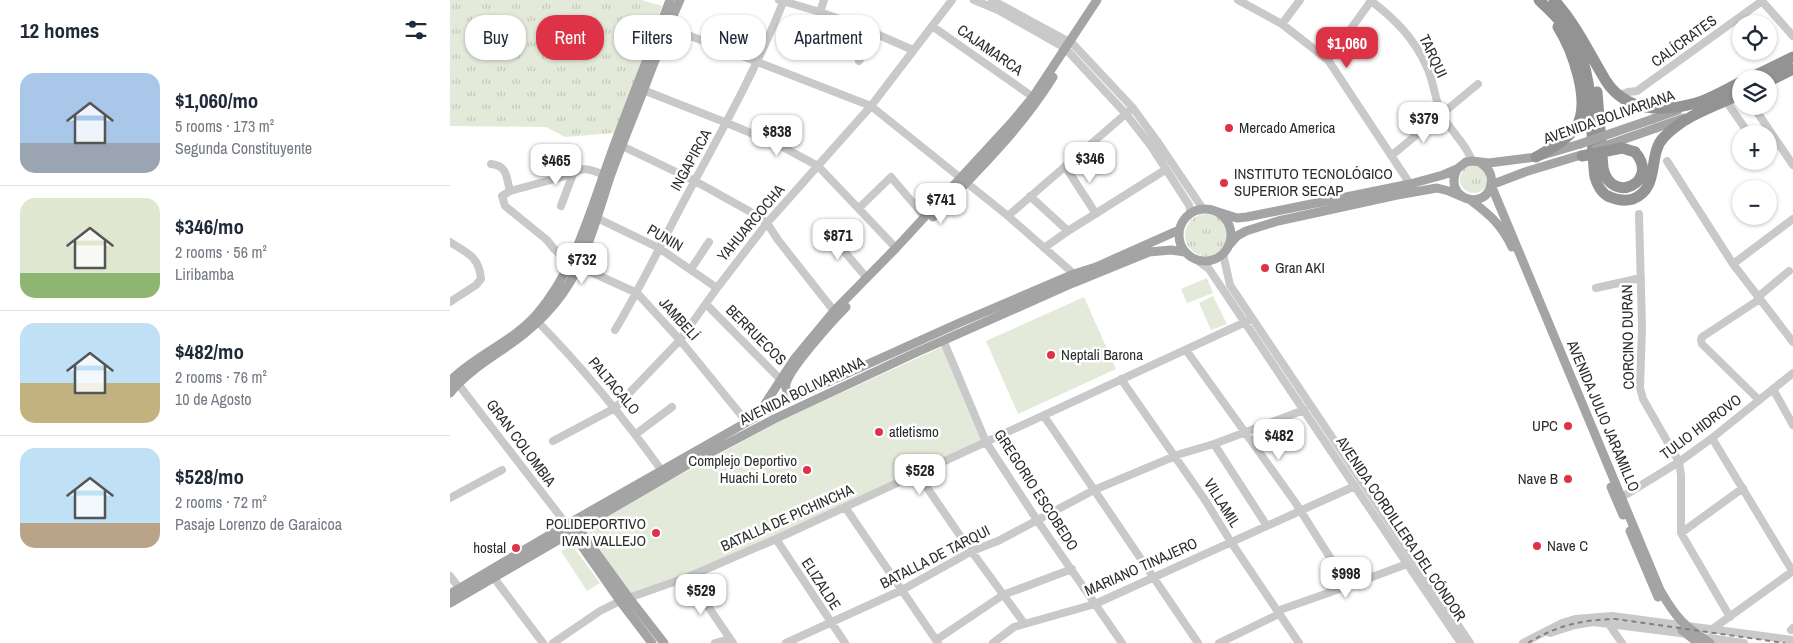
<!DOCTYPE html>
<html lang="en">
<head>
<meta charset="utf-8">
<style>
  :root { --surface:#fff; --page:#f6f6f7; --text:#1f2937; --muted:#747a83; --line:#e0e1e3; --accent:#de3347 }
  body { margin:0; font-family:"Archivo Narrow",sans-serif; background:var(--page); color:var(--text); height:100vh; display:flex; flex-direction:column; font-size:19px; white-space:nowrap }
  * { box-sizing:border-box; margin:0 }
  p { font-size:16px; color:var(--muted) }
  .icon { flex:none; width:28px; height:28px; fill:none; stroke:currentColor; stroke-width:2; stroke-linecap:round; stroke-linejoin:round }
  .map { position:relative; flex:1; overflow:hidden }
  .side { display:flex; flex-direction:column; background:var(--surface); width:450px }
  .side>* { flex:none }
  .hud { position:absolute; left:15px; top:15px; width:475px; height:45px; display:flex; gap:10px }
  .controls { position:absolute; left:1282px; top:15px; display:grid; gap:10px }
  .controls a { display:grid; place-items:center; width:45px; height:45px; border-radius:50%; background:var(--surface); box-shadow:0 1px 4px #0004; font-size:25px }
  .price { position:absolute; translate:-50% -42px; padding:0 11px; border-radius:10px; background:#fff; color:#222; font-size:16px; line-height:32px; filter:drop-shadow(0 1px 2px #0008) }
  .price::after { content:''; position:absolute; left:50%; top:30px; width:15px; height:11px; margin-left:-8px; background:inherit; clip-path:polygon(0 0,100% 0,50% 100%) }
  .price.current { background:var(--accent); color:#fff }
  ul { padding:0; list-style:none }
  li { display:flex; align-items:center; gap:15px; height:125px; padding:0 20px }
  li+li { border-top:1px solid var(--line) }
  li span { display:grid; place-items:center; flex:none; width:140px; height:100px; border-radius:15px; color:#555 }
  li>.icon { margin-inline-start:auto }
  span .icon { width:60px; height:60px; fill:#fffc; stroke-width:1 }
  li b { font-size:21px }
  h2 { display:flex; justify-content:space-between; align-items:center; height:60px; padding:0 20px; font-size:21px }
  .chip { padding:0 18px; border-radius:20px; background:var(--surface); box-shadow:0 1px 4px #0004; font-size:18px; line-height:45px }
  .chip.current { background:var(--accent); color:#fff }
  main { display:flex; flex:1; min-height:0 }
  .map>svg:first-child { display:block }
  .park { fill:url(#park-tufts) }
  .garden { fill:#e3eada }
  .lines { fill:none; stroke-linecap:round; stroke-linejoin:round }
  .minor { stroke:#c9c9c9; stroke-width:8 }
  .major { stroke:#a4a4a4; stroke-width:9 }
  .highway { stroke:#939393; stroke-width:11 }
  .rail { stroke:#818181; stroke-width:2; stroke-dasharray:5 4; stroke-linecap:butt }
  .major-bridge { stroke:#a4a4a4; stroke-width:9 }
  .highway-bridge { stroke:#939393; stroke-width:11 }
  .poi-dot { fill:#de3347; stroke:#fff; stroke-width:2 }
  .labels { text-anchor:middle; stroke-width:5; stroke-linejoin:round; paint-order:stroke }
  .street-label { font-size:15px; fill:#2c2c2c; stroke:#fff }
  .poi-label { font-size:15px; fill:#2c2c2c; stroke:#fff; text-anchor:start }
</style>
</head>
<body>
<main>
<section class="side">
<h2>12 homes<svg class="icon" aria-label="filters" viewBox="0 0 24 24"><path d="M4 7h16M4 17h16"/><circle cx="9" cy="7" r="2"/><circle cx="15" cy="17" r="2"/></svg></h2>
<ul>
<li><span style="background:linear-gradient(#a9c7e8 70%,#9aa5b1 0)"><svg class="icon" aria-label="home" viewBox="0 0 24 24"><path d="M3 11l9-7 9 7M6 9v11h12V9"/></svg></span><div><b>$1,060/mo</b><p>5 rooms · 173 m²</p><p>Segunda Constituyente</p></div></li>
<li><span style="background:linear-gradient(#dfe7d0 75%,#8fb573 0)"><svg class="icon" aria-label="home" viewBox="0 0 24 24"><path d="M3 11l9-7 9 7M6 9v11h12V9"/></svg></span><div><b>$346/mo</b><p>2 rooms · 56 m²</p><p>Liribamba</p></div></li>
<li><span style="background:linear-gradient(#bfe0f5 60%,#c2b280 0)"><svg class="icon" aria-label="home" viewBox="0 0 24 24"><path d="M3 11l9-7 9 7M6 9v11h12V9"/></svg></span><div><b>$482/mo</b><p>2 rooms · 76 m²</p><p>10 de Agosto</p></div></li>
<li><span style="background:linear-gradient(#bfe0f5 75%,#b9a48a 0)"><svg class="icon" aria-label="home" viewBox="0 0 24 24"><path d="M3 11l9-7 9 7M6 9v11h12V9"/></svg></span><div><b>$528/mo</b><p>2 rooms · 72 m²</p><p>Pasaje Lorenzo de Garaicoa</p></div></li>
</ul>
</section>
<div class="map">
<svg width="1343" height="643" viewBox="0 0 1343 643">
  <defs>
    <pattern id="park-tufts" width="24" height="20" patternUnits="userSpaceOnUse" patternTransform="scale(1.25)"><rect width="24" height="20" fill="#e3eada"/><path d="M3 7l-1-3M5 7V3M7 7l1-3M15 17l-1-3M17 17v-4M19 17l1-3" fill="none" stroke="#c3c9bb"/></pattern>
  </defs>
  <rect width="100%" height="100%" fill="#fff"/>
  <path class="park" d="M0 0H192L212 6 164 133 115 137 96 127 0 126Z
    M1010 179a14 14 0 1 1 28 0a14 14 0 1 1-28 0Z
    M735 235a21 21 0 1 1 42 0a21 21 0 1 1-42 0Z"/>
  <path class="garden" d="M757 278 763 293 737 303 731 289Z
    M763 296 777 324 761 330 749 303Z
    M634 297 666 369 568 414 536 341Z
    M496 345 536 443 395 507 179 598 130 529 330 421Z
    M122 545 150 583 137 591 111 551Z"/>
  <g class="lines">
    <path class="minor" d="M329 0 370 12 406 25 463 50
      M524 0 548 10 615 48 676 114 701 146 739 205 741 213
      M542 0 623 44 683 108 707 141 753 209
      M788 0 832 24 878 60 960 184
      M920 0C945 19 964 38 977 67 984 82 985 101 992 115 1001 132 1016 143 1022 161
      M1311 0 1343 36
      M370 12 374 0
      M832 24 850 0
      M482 26 583 97
      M217 27 421 106 558 216 624 274
      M878 60 921 1
      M409 61 426 33
      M193 90 277 123 329 145 368 166 446 248
      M1168 96 1178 92 1187 91 1312 1
      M1276 101 1299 134
      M1303 106 1343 165
      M1291 141 1287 148 1291 155
      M172 146 245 181 299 211 317 223 328 240 384 311
      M941 156 1028 84
      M1217 161 1283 264 1343 342
      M41 164C58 166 56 177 60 191L52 196 55 206 97 240 104 249 121 263 187 293 230 340 296 421
      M615 166 646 214
      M60 191 123 174C134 164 145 172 158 176
      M580 196 618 231
      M111 206 123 174
      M409 208 441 177 475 217
      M1189 214 1192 327 1190 388 1193 399 1229 462 1231 475V533L1280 617
      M558 216 679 111
      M147 218 209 248 267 288
      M376 230 416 277
      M0 242C17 253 29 256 31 279L26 285 0 302
      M594 248 618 231 715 170
      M773 254 780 285 1020 643
      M747 260 759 269C843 394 926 519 1011 643
      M1283 264 1343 219
      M241 269 259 242
      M1146 288 1191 278
      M1308 297 1339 271
      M256 304 331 380 335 382
      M88 322C134 369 174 418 212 471
      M165 330C191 287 212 242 236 197 271 132 307 68 334 0
      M494 342 536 442 587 520 672 643
      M736 350 845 502 898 586
      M671 379 755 500 781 542 849 643
      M5 380 117 525
      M1323 389 1343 425
      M1309 400 1252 344 1251 340 1252 337 1310 299
      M594 416 748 643
      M186 434 222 407
      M1262 438 1343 572
      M103 441 165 408 230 340 267 288 317 223 421 106 502 0
      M764 444 817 526
      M467 473 511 537 574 623
      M1172 497 1229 462 1262 438 1343 373
      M0 498 52 470
      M395 507 488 643
      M1231 533 1293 488
      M326 539 395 643
      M0 576 10 589
      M238 577 283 643
      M44 578 93 643
      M827 611 898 586 957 564
      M1158 623 1172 643
      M1261 630 1343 571
      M1341 630 1343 628
      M1100 633 1125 625 1143 622 1238 634
      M1252 637 1294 643
      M486 640 553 595 622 569
      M103 643 150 611 170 601 238 577 326 539 802 319
      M265 643 280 639
      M336 643 452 590 522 551 548 541 644 490 730 454 764 444 854 410
      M543 643 564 627 645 604 905 486
      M769 643 829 614
      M1073 643 1112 623 1125 619 1162 616 1343 640"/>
    <path class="major" d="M1203 119 1228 110
      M1206 128 1234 118
      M1007 169C992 200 1037 212 1041 184 1043 175 1038 168 1031 163
      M1041 185 1210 590C1226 618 1234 626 1260 643
      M1041 185 1075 172 1131 155
      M1019 199C1039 214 1051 224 1062 247
      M729 235a26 26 0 1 1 52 0a26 26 0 1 1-52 0Z
      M765 211 787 218 797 217 960 184 993 175 1007 169 1016 162 1022 161 1039 163 1086 157 1130 144
      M483 217C526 173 570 130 603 77
      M780 244 787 236 796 231 828 221 947 195 987 188 999 191 1013 197
      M0 381C25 355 63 342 87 314 122 273 136 224 154 174 174 116 198 58 220 0
      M0 393C20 368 49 354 74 334 89 322 102 309 113 293 137 259 147 216 160 177 169 152 179 127 189 102 202 68 215 33 230 0
      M344 397 337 391C336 388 335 387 336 384 339 369 383 320 396 307
      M309 413 345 358 384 311 446 248 563 121 583 97 647 0
      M1161 487 1173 515
      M126 525 179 598 214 643
      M119 528 170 601 202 643
      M1180 531 1208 597
      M0 594 123 521 327 405 509 323 624 274 646 267 729 230
      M0 603 237 465 324 419 465 353 623 283 699 252 721 250 735 252
      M1232 630 1248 643"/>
    <path class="highway" d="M1089 0C1100 11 1114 23 1122 37 1147 77 1139 132 1145 177 1147 185 1152 194 1160 197 1167 200 1176 201 1183 199 1211 188 1197 154 1214 137 1235 115 1265 106 1291 94
      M1104 0C1126 24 1139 53 1156 81 1176 112 1213 112 1246 103 1261 99 1277 89 1291 82
      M1298 79 1343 57
      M1319 81 1343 69
      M1147 92 1153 168C1161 206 1211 182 1185 152
      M1086 157C1100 149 1116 141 1126 127 1142 103 1122 49 1108 27"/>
    <path class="rail" d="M1078 643C1108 625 1131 620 1165 619L1335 643"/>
    <path class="major-bridge" d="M1130 144 1203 119
      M1146 149 1206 128"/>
    <path class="highway-bridge" d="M1132 156 1172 148 1185 152"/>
  </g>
  <g class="poi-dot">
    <circle cx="779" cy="128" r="5"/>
    <circle cx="774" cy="183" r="5"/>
    <circle cx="815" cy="268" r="5"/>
    <circle cx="601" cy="355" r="5"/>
    <circle cx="1118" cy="426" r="5"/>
    <circle cx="429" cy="432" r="5"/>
    <circle cx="357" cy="470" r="5"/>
    <circle cx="1118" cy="479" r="5"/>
    <circle cx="206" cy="533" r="5"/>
    <circle cx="1087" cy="546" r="5"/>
    <circle cx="66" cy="548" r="5"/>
  </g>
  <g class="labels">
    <g class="street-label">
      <text transform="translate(1234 41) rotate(-36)" y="5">CALÍCRATES</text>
      <text transform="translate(540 50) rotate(35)" y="5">CAJAMARCA</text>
      <text transform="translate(983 56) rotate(65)" y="5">TARQUI</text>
      <text transform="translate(1159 117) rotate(-19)" y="5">AVENIDA BOLIVARIANA</text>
      <text transform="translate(241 160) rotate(-61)" y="5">INGAPIRCA</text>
      <text transform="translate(301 223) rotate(-50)" y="5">YAHUARCOCHA</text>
      <text transform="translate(215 238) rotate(30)" y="5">PUNIN</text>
      <text transform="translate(229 319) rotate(48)" y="5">JAMBELÍ</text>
      <text transform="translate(306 335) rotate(45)" y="5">BERRUECOS</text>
      <text transform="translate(1178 337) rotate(-91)" y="5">CORCINO DURAN</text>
      <text transform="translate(164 386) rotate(50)" y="5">PALTACALO</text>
      <text transform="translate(352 391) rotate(-26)" y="5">AVENIDA BOLIVARIANA</text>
      <text transform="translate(1153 416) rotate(67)" y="5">AVENIDA JULIO JARAMILLO</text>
      <text transform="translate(1251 427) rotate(-37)" y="5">TULIO HIDROVO</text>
      <text transform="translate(71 443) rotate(53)" y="5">GRAN COLOMBIA</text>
      <text transform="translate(586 490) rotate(57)" y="5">GREGORIO ESCOBEDO</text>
      <text transform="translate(772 503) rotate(58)" y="5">VILLAMIL</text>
      <text transform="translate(337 518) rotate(-24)" y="5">BATALLA DE PICHINCHA</text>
      <text transform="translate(951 529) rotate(56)" y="5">AVENIDA CORDILLERA DEL CÓNDOR</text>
      <text transform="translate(485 557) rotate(-27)" y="5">BATALLA DE TARQUI</text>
      <text transform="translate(691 567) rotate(-24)" y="5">MARIANO TINAJERO</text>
      <text transform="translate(371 584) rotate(57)" y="5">ELIZALDE</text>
    </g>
    <g class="poi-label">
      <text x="789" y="133">Mercado America</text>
      <text x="784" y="179">INSTITUTO TECNOLÓGICO<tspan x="784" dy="17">SUPERIOR SECAP</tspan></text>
      <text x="825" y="273">Gran AKI</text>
      <text x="611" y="360">Neptali Barona</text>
      <text x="1108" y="431" text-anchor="end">UPC</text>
      <text x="439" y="437">atletismo</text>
      <text x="347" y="466" text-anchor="end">Complejo Deportivo<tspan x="347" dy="17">Huachi Loreto</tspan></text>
      <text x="1108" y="484" text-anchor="end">Nave B</text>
      <text x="196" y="529" text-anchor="end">POLIDEPORTIVO<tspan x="196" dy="17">IVAN VALLEJO</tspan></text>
      <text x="1097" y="551">Nave C</text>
      <text x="56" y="553" text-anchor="end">hostal</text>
    </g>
  </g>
</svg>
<div class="controls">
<a><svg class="icon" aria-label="locate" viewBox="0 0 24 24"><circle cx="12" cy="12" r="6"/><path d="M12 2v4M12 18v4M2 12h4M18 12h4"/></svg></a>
<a><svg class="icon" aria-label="layers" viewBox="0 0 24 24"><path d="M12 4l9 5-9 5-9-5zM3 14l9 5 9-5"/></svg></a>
<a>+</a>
<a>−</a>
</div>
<b class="price current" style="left:897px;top:69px">$1,060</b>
<b class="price" style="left:974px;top:144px">$379</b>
<b class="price" style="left:327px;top:157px">$838</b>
<b class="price" style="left:640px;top:184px">$346</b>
<b class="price" style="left:106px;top:186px">$465</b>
<b class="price" style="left:491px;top:225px">$741</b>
<b class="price" style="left:388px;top:261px">$871</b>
<b class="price" style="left:132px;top:285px">$732</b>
<b class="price" style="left:829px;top:461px">$482</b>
<b class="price" style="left:470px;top:496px">$528</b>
<b class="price" style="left:896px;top:599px">$998</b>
<b class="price" style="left:251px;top:616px">$529</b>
<div class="hud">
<a class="chip">Buy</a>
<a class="chip current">Rent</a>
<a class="chip">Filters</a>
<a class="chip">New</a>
<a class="chip">Apartment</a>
</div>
</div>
</main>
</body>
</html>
